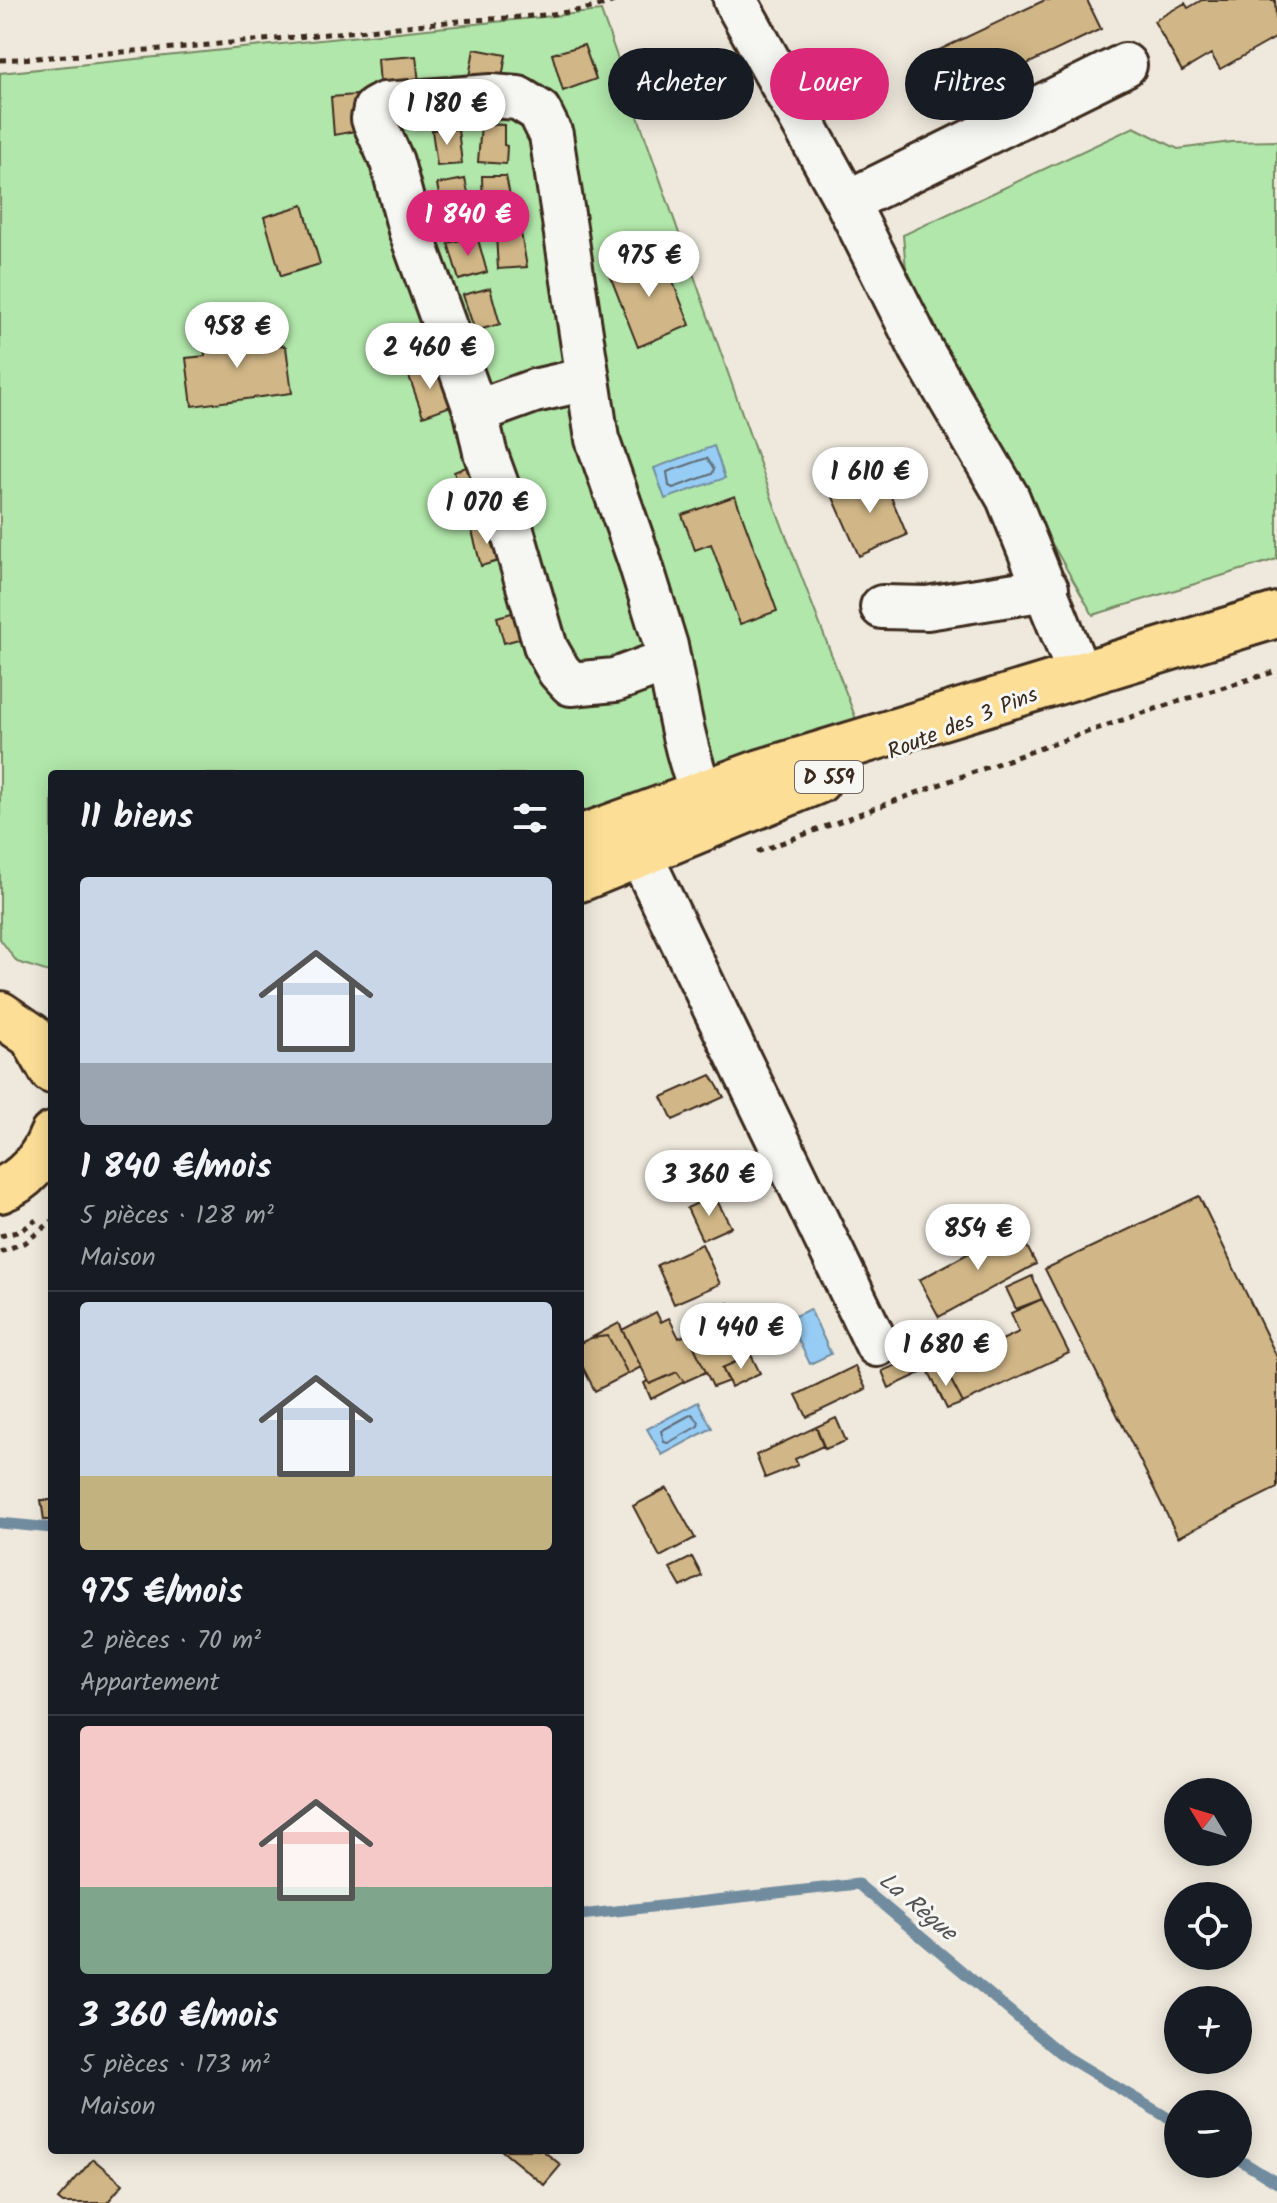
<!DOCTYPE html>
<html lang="fr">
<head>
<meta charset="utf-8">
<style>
  :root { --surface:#171b24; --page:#20242c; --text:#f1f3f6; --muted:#9ea1a6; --line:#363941; --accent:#db2777 }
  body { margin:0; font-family:Kalam,sans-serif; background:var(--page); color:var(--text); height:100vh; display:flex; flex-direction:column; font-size:30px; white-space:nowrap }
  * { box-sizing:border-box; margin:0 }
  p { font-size:26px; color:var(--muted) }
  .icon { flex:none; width:44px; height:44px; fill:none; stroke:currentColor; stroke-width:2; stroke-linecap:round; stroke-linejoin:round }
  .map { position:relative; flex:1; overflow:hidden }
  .side { position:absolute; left:48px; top:770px; width:536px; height:1384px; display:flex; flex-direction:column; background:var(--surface); border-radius:8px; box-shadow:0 4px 20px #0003 }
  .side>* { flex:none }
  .top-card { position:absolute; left:608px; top:48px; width:548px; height:72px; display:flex; gap:16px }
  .needle { width:52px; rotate:308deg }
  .buttons { position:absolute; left:1164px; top:1778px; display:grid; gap:16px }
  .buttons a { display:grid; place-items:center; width:88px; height:88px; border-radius:50%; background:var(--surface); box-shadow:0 4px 20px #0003; font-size:40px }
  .price { position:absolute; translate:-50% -68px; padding:0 18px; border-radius:28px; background:#fff; color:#222; font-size:26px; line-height:52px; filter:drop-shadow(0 2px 4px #0008) }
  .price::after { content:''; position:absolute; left:50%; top:48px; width:24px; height:18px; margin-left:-12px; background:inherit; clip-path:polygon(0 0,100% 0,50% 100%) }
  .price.selected { background:var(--accent); color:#fff }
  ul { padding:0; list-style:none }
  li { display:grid; align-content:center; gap:16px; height:424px; padding:0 32px }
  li+li { border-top:2px solid var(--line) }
  li span { display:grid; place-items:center; height:248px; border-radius:8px; color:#555 }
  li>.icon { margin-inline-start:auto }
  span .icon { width:144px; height:144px; fill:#fffc; stroke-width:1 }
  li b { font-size:34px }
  h2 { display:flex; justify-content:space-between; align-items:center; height:96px; padding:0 32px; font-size:34px }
  .pill { padding:0 28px; border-radius:36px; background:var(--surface); box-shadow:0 4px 20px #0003; font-size:28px; line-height:72px }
  .pill.selected { background:var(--accent); color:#fff }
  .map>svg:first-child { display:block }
  .green { fill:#b1e7aa; stroke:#768864; stroke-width:2 }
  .water { fill:#97cdf5; stroke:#728c9f; stroke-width:2 }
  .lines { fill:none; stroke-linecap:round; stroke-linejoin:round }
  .shore { stroke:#606b74; stroke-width:2 }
  .stream { stroke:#728c9f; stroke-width:11 }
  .building { fill:#d1b787; stroke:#3b2a1e; stroke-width:2 }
  .minor-casing { stroke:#3b2a1e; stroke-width:48 }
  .major-casing { stroke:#3b2a1e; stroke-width:50 }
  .path { stroke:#3b2a1e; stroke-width:5; stroke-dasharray:6 6; stroke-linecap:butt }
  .minor { stroke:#f6f6f2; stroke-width:42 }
  .major { stroke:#fcde96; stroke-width:44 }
  .labels { text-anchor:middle; stroke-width:6; stroke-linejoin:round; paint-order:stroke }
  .shield { fill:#f6f6f2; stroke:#73675e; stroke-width:2 }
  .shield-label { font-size:20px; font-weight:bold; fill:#3b2a1e }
  .street-label { font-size:22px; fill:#3b2a1e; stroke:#f6f6f2 }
  .water-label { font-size:24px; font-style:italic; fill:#525354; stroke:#f6f6f2 }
</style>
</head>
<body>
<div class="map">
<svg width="1277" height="2203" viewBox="0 0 1277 2203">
  <rect width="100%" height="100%" fill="#efe9dd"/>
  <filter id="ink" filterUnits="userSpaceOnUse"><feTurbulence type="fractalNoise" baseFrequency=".0125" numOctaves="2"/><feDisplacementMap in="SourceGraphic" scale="16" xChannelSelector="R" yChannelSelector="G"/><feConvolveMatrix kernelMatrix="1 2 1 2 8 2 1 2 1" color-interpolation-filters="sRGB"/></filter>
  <g filter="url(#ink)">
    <path class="green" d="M601 11 775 507 856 719 580 824V774H52V973L17 962 0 939V73Z
      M1134 127 1178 149 1231 142 1277 141V559L1093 615 908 293 903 235Z"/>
    <path class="water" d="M714 446 725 478 665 499 654 468Z
      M810 1309 831 1354 810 1364 788 1319Z
      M698 1402 712 1428 662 1455 647 1429Z"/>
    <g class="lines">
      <path class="shore" d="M707 458 714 469 712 474 673 488 669 486 667 472Z
        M692 1414 699 1422 698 1426 668 1443 664 1442 661 1431Z"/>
      <path class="stream" d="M0 1523 52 1528
        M580 1915 858 1884 1060 2053 1178 2124
        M1238 2159 1277 2183"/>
    </g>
    <path class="building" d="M1045 0H1087L1101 29 956 98 935 52Z
      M1202 0H1275L1277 37 1220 69 1211 54 1182 71 1154 21 1185 3 1188 8Z
      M584 45 596 79 563 91 552 54Z
      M474 49 506 55 502 78 469 77Z
      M416 56 419 83 380 85 378 59Z
      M356 95 361 130 334 135 331 97Z
      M481 124 504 125V145L507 146 506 164 478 162Z
      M458 129 462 164 437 166 432 130Z
      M482 176H506L510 196 508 210H483Z
      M465 179 473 216 444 222 437 184Z
      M303 205 320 264 281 276 264 217Z
      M521 233 527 267 498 269 496 235Z
      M477 236 487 272 459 280 448 243Z
      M661 252 690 325 638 347 609 273Z
      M490 288 500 324 475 331 463 295Z
      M245 329 247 349 282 345 286 347 292 393 192 406 186 358 205 356 203 334Z
      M436 365 451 406 423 416 409 376Z
      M473 464 485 499 465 506 454 472Z
      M881 473 907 535 859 556 832 495Z
      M735 496 777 611 740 624 711 544 695 550 682 515Z
      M493 525 502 560 481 566 472 531Z
      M519 611 526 637 504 643 497 617Z
      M711 1075 724 1097 673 1120 662 1097Z
      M714 1195 731 1227 702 1240 687 1208Z
      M1199 1196 1277 1357V1488L1178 1537 1045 1269Z
      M1017 1227 1036 1264 939 1317 919 1280Z
      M702 1244 720 1284 674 1304 657 1265Z
      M1032 1276 1042 1299 1016 1309 1006 1288Z
      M1042 1299 1069 1353 963 1403 944 1367 1019 1332 1011 1313Z
      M728 1303 751 1355 722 1368 729 1381 713 1387 688 1334 699 1328 695 1319Z
      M656 1312 661 1322 669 1318 679 1338 688 1334 706 1372 684 1382 677 1372 650 1384 622 1330Z
      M619 1323 641 1367 628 1374 608 1336 591 1338Z
      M608 1336 628 1374 595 1391 580 1362V1343L591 1338Z
      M751 1355 760 1373 731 1387 722 1368Z
      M918 1356 925 1371 889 1388 882 1371Z
      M855 1366 866 1389 807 1417 796 1395Z
      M944 1367 963 1403 947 1409 929 1372Z
      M677 1372 684 1382 651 1399 644 1383 648 1381 650 1384Z
      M836 1418 846 1441 825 1449 816 1427Z
      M816 1427 823 1446 795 1459 798 1465 765 1478 756 1455Z
      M667 1488 695 1538 660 1557 633 1506Z
      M41 1500H52V1520H44Z
      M692 1557 702 1576 681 1587 670 1568Z
      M501 2150H542L561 2165 544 2185Z
      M93 2159 123 2184 107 2203H63L58 2199Z"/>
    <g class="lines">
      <g class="minor-casing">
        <path id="minor" d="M735 0 847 202 921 349 1008 498 1079 674
          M847 202 1125 65
          M476 412 534 391 587 379
          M882 607 927 608 1047 589
          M669 660 615 680 571 684 559 671 546 648 506 510 485 452 476 412 410 230 392 162 373 119 375 109 384 104 491 96 518 98 539 111 551 135 597 439 639 559 666 646C676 696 683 745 701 792
          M640 854 877 1345"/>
      </g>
      <g class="major-casing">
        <path id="major" d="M580 838 761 772 1277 615
          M580 879 818 781
          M0 1014 32 1036 52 1071
          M0 1190C24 1181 43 1159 52 1135"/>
      </g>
      <path class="path" d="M0 60C146 52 291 38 436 23 483 18 576 18 616 0
        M757 852C930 788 1101 723 1277 671
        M0 1236 21 1231 36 1220
        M0 1252 26 1242 52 1221"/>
      <use href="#minor" class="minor"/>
      <use href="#major" class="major"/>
    </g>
  </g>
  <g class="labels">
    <rect class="shield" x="795" y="761" width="68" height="32" rx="6"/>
    <g class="shield-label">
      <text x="829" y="784">D 559</text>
    </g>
    <g class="street-label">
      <text transform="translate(962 722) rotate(-22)" y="8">Route des 3 Pins</text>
    </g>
    <g class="water-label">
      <text transform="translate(918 1906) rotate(40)" y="8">La Règue</text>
    </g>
  </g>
</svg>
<div class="buttons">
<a><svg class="needle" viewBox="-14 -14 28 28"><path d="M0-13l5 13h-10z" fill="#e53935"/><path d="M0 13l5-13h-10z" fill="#9ea1a6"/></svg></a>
<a><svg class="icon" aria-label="locate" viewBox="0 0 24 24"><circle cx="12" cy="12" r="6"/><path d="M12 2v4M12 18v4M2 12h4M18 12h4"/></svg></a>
<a>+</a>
<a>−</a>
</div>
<b class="price" style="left:447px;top:147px">1 180 €</b>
<b class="price selected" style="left:468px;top:258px">1 840 €</b>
<b class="price" style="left:649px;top:299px">975 €</b>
<b class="price" style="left:237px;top:370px">958 €</b>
<b class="price" style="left:430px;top:391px">2 460 €</b>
<b class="price" style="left:870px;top:515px">1 610 €</b>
<b class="price" style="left:487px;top:546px">1 070 €</b>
<b class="price" style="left:709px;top:1218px">3 360 €</b>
<b class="price" style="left:978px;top:1272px">854 €</b>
<b class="price" style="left:741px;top:1371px">1 440 €</b>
<b class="price" style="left:946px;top:1388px">1 680 €</b>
<div class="top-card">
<a class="pill">Acheter</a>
<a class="pill selected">Louer</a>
<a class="pill">Filtres</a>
</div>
<section class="side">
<h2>11 biens<svg class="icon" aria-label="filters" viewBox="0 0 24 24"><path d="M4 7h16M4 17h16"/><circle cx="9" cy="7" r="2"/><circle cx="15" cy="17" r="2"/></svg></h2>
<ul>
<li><span style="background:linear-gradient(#c9d6e8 75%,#9aa5b1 0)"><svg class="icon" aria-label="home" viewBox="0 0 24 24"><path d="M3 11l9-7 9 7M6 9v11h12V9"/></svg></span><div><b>1 840 €/mois</b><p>5 pièces · 128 m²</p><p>Maison</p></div></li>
<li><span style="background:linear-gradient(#c9d6e8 70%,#c2b280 0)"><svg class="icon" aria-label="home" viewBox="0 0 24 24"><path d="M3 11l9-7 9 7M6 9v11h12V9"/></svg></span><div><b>975 €/mois</b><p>2 pièces · 70 m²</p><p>Appartement</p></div></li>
<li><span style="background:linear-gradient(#f6c9c9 65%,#7fa58c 0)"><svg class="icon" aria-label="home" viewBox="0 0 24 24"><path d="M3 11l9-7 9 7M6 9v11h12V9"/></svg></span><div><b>3 360 €/mois</b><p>5 pièces · 173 m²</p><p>Maison</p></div></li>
</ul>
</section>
</div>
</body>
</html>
